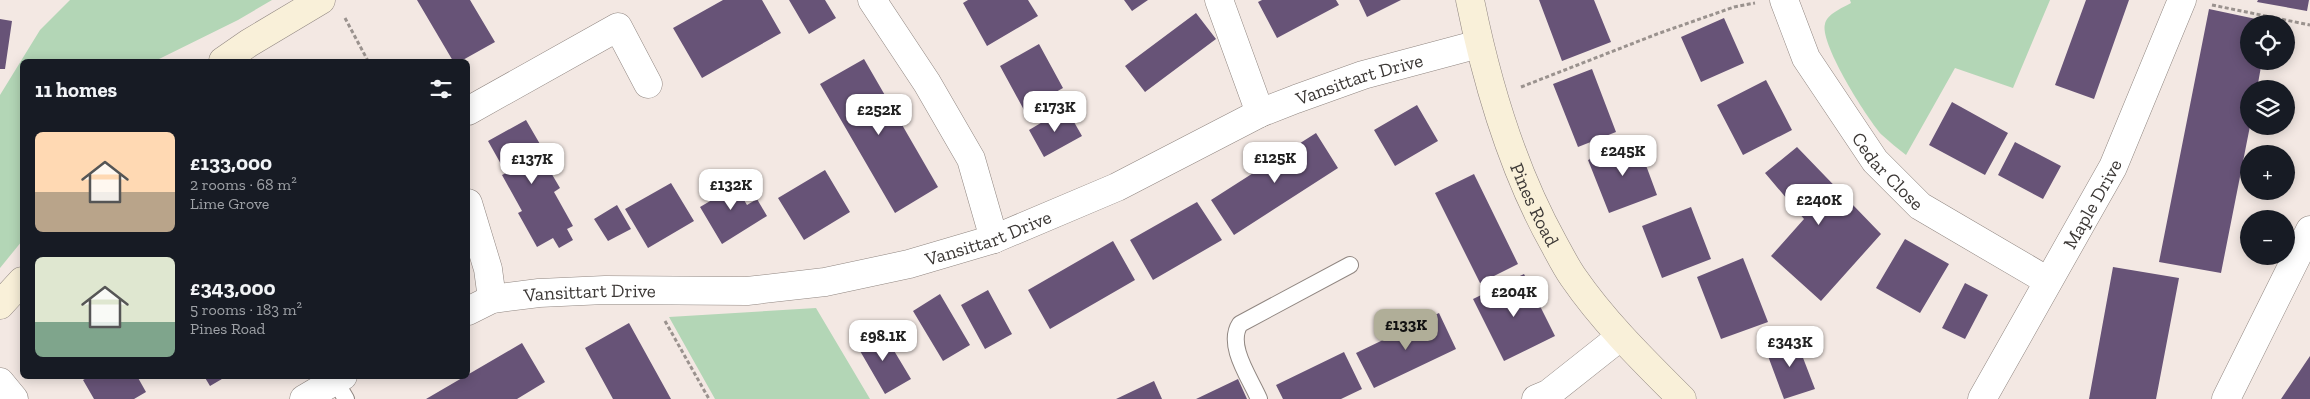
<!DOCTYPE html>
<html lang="en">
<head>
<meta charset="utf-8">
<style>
  :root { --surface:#171b24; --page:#20242c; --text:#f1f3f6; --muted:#9ea1a6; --accent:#b0ae98 }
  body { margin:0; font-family:"Zilla Slab",serif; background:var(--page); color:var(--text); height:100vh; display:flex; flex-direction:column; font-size:19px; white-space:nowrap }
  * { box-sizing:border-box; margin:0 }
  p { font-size:16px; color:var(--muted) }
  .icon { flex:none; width:28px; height:28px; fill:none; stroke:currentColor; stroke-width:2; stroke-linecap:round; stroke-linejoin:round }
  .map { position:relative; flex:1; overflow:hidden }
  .side { position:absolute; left:20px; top:59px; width:450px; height:320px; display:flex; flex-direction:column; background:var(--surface); border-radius:8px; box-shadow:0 2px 12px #0003 }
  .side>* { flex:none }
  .tools { position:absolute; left:2240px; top:15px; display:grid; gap:10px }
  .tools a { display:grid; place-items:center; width:55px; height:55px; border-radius:50%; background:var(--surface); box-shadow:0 2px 12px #0003; font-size:25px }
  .price { position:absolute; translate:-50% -42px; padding:0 11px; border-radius:10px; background:#fff; color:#222; font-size:16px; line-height:32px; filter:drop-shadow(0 1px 2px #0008) }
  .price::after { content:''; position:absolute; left:50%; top:30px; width:15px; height:11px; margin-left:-8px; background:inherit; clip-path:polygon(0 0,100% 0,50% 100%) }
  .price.current { background:var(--accent); color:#111 }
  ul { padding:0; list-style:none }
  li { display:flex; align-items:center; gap:15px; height:125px; padding:0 15px }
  li span { display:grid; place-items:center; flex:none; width:140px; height:100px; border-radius:8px; color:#555 }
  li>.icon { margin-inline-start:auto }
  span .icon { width:60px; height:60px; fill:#fffc; stroke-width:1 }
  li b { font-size:21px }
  h2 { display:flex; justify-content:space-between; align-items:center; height:60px; padding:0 15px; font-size:21px }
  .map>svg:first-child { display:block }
  .green { fill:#b3d6b6 }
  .building { fill:#675377 }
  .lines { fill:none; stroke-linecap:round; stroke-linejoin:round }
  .lane-casing { stroke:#908681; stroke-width:18 }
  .street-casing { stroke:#908681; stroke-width:29 }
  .secondary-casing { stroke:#908681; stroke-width:29 }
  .path { stroke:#9a928e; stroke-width:3; stroke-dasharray:4 2.5; stroke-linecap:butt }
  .lane { stroke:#fff; stroke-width:16 }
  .street { stroke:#fff; stroke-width:28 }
  .secondary { stroke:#f9f0d9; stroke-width:28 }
  .labels { text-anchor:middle; stroke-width:5; stroke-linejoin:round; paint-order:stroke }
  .street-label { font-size:19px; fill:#3c3836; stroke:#fff5f1 }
</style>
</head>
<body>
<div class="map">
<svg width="2310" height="399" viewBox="0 0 2310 399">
  <rect width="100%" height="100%" fill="#f3e8e3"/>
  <path class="green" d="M70 0H272L238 20 155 61H22V241L0 268V95L40 30Z
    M1850 0H2050L2013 88 1955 68 1906 155C1898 149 1890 142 1882 135 1868 120 1819 43 1825 24 1827 14 1842 8 1851 3Z
    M816 308 870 399H715L669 317Z"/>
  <path class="building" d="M417 0H470L495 42 461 61H453Z
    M723 0H762L781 33 702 78 673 28Z
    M789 0H825L836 18 809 34Z
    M968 0H1028L1038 16 987 46 963 3Z
    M1124 0H1148L1132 11Z
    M1262 0H1336L1339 5 1277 38 1258 2Z
    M1359 0H1401L1367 17Z
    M1539 0H1594L1611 42 1562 61Z
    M2086 0H2129L2094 99 2055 85Z
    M2258 0H2309L2307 11 2257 2Z
    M2209 9 2270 22V24H2249V61H2262L2257 89H2249L2250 126 2221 273 2159 262Z
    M1196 13 1216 39 1145 92 1125 66Z
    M1724 18 1744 63 1701 82 1681 37Z
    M0 19 12 21 5 69H0Z
    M1039 44 1063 88 1024 110 1000 66Z
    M864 59 938 187 895 213 820 84Z
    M1592 69 1616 132 1578 147 1553 84Z
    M1766 80 1792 130 1743 155 1717 105Z
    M1952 102 2008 133 1985 175 1929 145Z
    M1417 105 1438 141 1395 166 1374 130Z
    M1066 108 1082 136 1044 157 1029 130Z
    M526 120 544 151 540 154 560 188 554 192 573 226 567 229 573 240 559 248 553 238 537 247 518 213 522 211 502 175 506 173 488 141Z
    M1316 133 1338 168 1234 235 1211 200Z
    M1637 141 1657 195 1609 213 1588 160Z
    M2015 142 2061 166 2043 199 1998 175Z
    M1797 147 1881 234 1821 301 1771 256 1804 219 1765 173Z
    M825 170 850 212 804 240 778 198Z
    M1474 174 1518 264 1480 283 1435 193Z
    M729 175 747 205 757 199 767 216 722 244 700 207 717 197 711 187Z
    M671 183 694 221 648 248 625 209Z
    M1197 202 1222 240 1153 280 1130 240Z
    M617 205 631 229 608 241 594 219Z
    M1691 207 1711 259 1662 278 1642 226Z
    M1905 239 1949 264 1920 313 1876 288Z
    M1113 241 1135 280 1050 329 1028 290Z
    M1743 258 1768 322 1721 339 1697 277Z
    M2113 267 2179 278 2156 399H2089Z
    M1524 274 1555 336 1504 361 1473 299Z
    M1965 283 1988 295 1965 339 1942 328Z
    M988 290 1012 334 985 349 961 305Z
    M940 294 970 345 943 361 913 311Z
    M1439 313 1456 349 1374 388 1356 353Z
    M629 323 671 399H613L585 348Z
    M881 329 911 379 885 394 856 344Z
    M1795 337 1815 389 1784 399 1765 348Z
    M522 343 545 382 517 399H426Z
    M1344 352 1362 389 1341 399H1283L1276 385Z
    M2310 356V399H2281Z
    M90 376H137L146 392 134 399H94L83 380Z
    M204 376H227L210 386Z
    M1238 379 1247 399H1196Z
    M1154 381 1162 399H1116Z"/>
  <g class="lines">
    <g class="lane-casing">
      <path id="lane" d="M336 382 346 399
        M1259 399C1250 378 1226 345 1240 324L1350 265"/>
    </g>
    <g class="street-casing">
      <g id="street">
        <path d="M872 0 927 83 971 159 994 239"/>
        <path d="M1219 0 1260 113"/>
        <path id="s1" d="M1784 0 1806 58 1875 161 1920 206 2048 281"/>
        <path d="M468 111 618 27 648 84"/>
        <path d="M468 203 488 269 492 299"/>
        <path id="s2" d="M468 311 492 299 539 293 605 290 747 291 825 282 909 264 994 239 1117 187 1260 113 1296 99 1363 75 1479 44"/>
        <path d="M0 382 14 399"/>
        <path d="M304 399 343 376"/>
        <path d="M1536 399 1548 394 1620 337"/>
        <path id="s3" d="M1982 399 2113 167 2182 0"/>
        <path d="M2226 399 2310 230"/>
      </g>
    </g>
    <g class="secondary-casing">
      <g id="secondary">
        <path id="s4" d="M1470 0C1487 84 1512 169 1554 244 1560 255 1566 267 1573 277 1604 322 1643 360 1682 399"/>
        <path d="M223 61 249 43 321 0"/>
        <path d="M0 305 22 281"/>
      </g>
    </g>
    <path class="path" d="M2212 5 2310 25
      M345 18 368 61
      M1521 87 1657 34 1734 7 1755 3
      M665 321 709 399"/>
    <use href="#lane" class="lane"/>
    <use href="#street" class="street"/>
    <use href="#secondary" class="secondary"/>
  </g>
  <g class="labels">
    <g class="street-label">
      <text dy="7" stroke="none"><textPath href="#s2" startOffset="935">Vansittart Drive</textPath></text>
      <text dy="7" stroke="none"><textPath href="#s1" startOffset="202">Cedar Close</textPath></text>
      <text dy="7" stroke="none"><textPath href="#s4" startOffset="215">Pines Road</textPath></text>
      <text dy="7" stroke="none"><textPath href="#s3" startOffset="224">Maple Drive</textPath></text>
      <text dy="7" stroke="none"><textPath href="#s2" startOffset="530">Vansittart Drive</textPath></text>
      <text dy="7" stroke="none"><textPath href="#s2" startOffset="125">Vansittart Drive</textPath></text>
    </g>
  </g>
</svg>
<div class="tools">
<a><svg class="icon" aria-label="locate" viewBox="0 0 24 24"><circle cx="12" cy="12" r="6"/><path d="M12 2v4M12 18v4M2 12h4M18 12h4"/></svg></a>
<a><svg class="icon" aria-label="layers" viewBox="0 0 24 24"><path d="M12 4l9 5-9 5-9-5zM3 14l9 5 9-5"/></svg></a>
<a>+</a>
<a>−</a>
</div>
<b class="price" style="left:1055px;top:133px">£173K</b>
<b class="price" style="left:879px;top:136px">£252K</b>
<b class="price" style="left:1623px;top:177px">£245K</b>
<b class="price" style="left:1275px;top:184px">£125K</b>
<b class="price" style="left:532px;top:185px">£137K</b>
<b class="price" style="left:731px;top:211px">£132K</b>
<b class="price" style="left:1819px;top:226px">£240K</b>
<b class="price" style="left:1514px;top:318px">£204K</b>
<b class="price current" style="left:1406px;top:351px">£133K</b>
<b class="price" style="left:883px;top:362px">£98.1K</b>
<b class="price" style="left:1790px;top:368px">£343K</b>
<section class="side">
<h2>11 homes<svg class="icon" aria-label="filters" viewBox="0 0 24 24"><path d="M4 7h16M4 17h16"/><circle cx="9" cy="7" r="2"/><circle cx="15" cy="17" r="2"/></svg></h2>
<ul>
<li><span style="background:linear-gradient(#ffd9b3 60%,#b9a48a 0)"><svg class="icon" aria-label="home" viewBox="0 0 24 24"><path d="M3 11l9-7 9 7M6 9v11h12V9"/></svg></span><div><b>£133,000</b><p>2 rooms · 68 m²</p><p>Lime Grove</p></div></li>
<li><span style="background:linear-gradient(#dfe7d0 65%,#7fa58c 0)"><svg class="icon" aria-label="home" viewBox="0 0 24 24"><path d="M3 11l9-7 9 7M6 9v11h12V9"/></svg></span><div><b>£343,000</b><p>5 rooms · 183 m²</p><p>Pines Road</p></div></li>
</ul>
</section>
</div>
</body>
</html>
